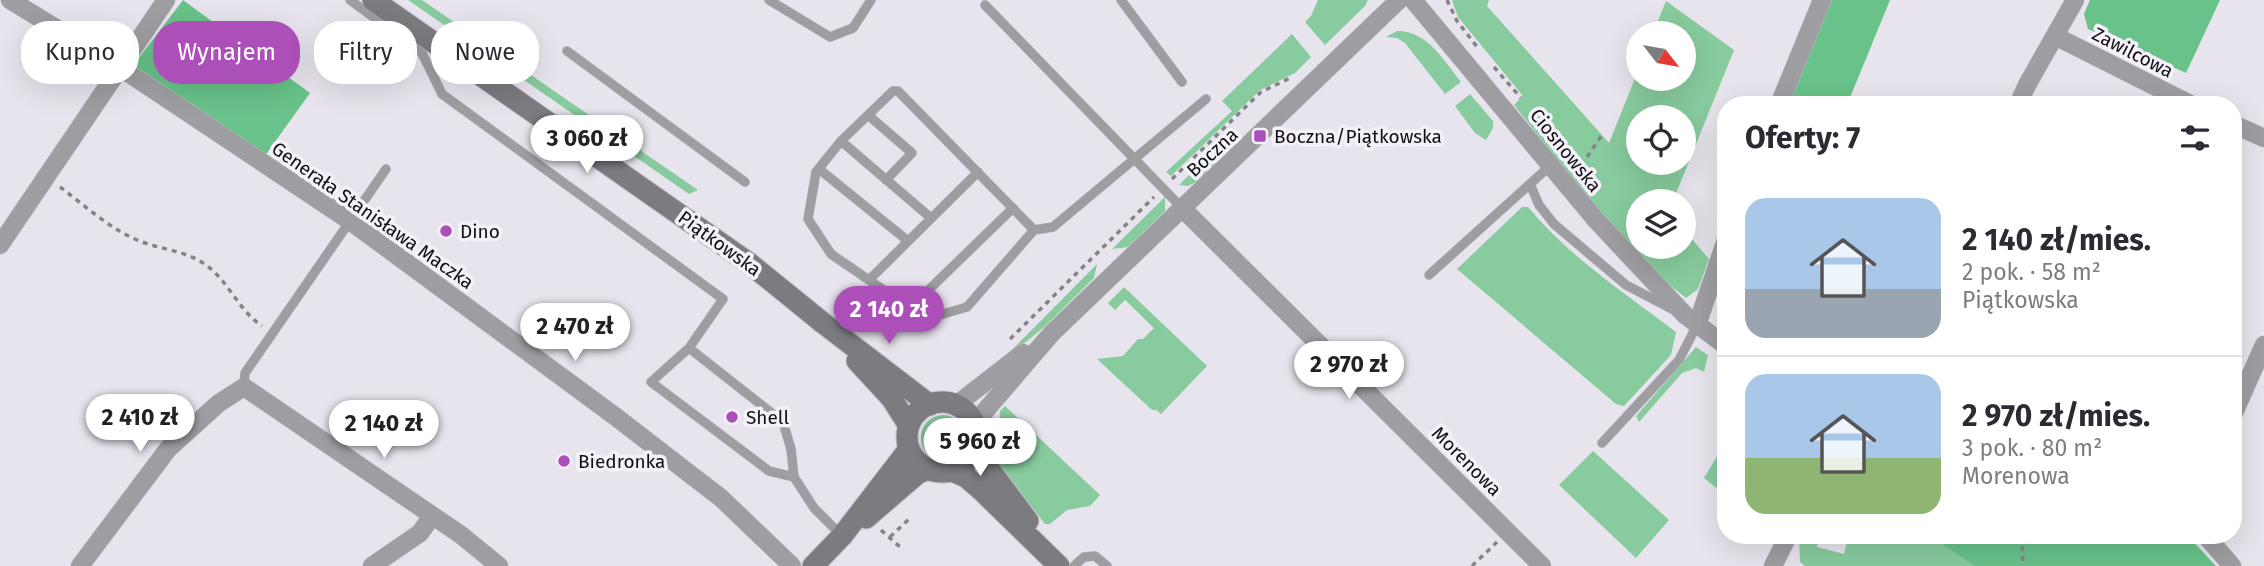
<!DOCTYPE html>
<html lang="pl">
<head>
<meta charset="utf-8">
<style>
  :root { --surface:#fff; --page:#f2f2f3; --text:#2b2b33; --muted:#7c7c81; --line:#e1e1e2; --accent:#ac4fb8 }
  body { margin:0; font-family:"Fira Sans",sans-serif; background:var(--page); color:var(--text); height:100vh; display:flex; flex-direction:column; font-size:26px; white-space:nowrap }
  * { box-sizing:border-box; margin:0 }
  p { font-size:23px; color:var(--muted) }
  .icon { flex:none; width:38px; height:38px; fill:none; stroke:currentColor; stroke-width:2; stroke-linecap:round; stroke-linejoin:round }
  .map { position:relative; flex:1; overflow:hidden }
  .side { position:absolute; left:1717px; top:96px; width:525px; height:448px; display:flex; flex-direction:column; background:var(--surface); border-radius:28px; box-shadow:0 7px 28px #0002 }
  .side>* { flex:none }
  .hud { position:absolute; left:21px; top:21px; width:665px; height:63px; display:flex; gap:14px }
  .needle { width:46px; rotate:121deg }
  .buttons { position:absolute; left:1626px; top:21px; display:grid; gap:14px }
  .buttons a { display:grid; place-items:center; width:70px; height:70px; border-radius:50%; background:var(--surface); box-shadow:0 7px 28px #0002; font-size:35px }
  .price { position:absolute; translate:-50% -60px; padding:0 16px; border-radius:24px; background:#fff; color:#222; font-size:23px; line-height:46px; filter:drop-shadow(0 2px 4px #0008) }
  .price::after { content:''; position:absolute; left:50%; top:42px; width:21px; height:16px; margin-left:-10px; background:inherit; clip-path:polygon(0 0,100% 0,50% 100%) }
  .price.current { background:var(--accent); color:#fff }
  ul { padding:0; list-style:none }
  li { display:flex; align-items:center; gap:21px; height:175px; padding:0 28px }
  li+li { border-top:2px solid var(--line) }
  li span { display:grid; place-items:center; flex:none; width:196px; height:140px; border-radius:21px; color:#555 }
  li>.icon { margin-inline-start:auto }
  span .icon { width:84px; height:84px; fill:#fffc; stroke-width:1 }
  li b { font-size:30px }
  h2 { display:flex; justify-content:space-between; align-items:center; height:84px; padding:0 28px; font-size:30px }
  .pill { padding:0 24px; border-radius:28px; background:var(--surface); box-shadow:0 7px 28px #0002; font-size:24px; line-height:63px }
  .pill.current { background:var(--accent); color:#fff }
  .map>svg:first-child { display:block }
  .green { fill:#88cb9e; fill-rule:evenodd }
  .forest { fill:#68c289 }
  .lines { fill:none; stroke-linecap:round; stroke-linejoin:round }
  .lane-casing { stroke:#c5c2ca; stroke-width:10 }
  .street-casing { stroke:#c5c2ca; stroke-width:19 }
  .secondary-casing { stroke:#c5c2ca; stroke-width:23 }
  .path { stroke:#858389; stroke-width:3.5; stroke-dasharray:5 5; stroke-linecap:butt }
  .lane { stroke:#9e9da1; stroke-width:9 }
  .street { stroke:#9e9da1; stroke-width:18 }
  .secondary { stroke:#7c7b80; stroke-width:21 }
  .poi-dot { fill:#ac4fb8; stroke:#f4f1fa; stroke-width:2.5 }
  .labels { text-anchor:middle; stroke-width:7; stroke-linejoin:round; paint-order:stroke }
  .street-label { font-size:19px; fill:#100f12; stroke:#f4f1fa }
  .poi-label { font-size:19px; fill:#100f12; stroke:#f4f1fa; text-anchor:start }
</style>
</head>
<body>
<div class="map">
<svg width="2264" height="566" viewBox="0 0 2264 566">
  <rect width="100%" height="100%" fill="#e7e4ed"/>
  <path class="green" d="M408 0H422L698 190 689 194Z
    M1318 0H1368L1365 6 1325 45 1305 22 1311 16Z
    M1452 0H1489L1487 6 1609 143 1638 71V79H1684V33H1653L1666 1 1734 50 1673 201H1638V247H1684V230L1709 259 1698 289 1686 298C1617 246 1567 171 1514 105L1523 96 1458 17ZM1638 117H1684V163H1638Z
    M1397 31C1428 31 1443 60 1461 82L1445 94 1405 43 1397 38 1386 37Z
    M1292 34 1311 57 1295 73 1260 90 1171 176 1166 172 1232 111 1222 101Z
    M1470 94 1493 121V128L1486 140 1475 133 1455 106Z
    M1230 141C1219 157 1207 178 1188 186L1179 185 1219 146Z
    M1165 197V211L1128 247 1112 249Z
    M1522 207H1528C1569 257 1625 293 1676 332L1671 355 1624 406 1616 404 1457 269Z
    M1097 264 1094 278 1043 328 992 370Z
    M1124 287 1207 366 1161 414 1156 410H1152L1097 359 1123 356 1138 339H1143L1154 328 1125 300 1115 310 1108 303Z
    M1696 347 1708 355 1704 372 1696 368 1682 373 1639 422 1636 416Z
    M1005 406 1100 495 1090 506 1067 510 1050 524H1045L999 466 1000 411Z
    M921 437a22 22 0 1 1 44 0a22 22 0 1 1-44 0Z
    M1725 443V495L1704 478Z
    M1593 451 1669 520 1636 558 1559 485Z
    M1799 536H1819L1817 547 1844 554 1848 538 1840 536H1930L1974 566H1805L1800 562Z"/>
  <path class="forest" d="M183 0 310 93 264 157 139 74 135 63Z
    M1831 0H1890L1847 105H1788Z
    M2090 0H2220L2186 73 2088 29 2084 14Z
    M1930 536H2188L2216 566H1974Z"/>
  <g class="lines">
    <g class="lane-casing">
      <path id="lane" d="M350 0 422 53 442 94 723 299 689 348 783 422 791 449 794 477 814 508 842 536
        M769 0 830 37 853 28 871 0
        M1121 0 1182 82
        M985 5 1183 209
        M567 51 745 182
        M868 115 912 153 886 180
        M841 141 931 218
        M819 169 908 241
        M1530 184 1539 205 1554 224 1626 285 1672 309
        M1034 230 967 307 926 319 831 254 808 219 816 172 841 141 893 91H898L1034 230 1053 227 1206 99
        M1429 275 1551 165
        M869 280 978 172
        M910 308 1013 208
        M689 348 651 382 769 471 794 477
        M244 387 245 373 386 169
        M1602 443 1679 360 1697 325
        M1074 566 1084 557 1095 556 1107 566"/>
    </g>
    <g class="street-casing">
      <path id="street" d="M10 0 121 68 350 221 616 417 721 498 792 566
        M1413 0 1595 219 1685 315 1726 346
        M2055 36 2192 105
        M1779 105 1822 0
        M2018 105 2027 85 2075 0
        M2233 124 2264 138
        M1183 209 1542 566
        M0 245 166 0
        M1697 325 1726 240
        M956 405 1023 353
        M2233 415 2264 345
        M976 428 985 411 1052 333 1399 0
        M2206 536 2232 566
        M80 566 168 449 219 403 244 387 461 535 499 566
        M372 566 420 533 432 516
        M1773 566 1788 536"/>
    </g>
    <g class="secondary-casing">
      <path id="secondary" d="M373 0 749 263 823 323 930 405
        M857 361 892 399 909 426
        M907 437a35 35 0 1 1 70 0a35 35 0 1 1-70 0Z
        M975 450 1028 521
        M952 471 966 477 980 489 1059 566
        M866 518 917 474 927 469
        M813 566 842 536 909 449"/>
    </g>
    <path class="path" d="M1447 0 1457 21 1478 48
      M1494 67 1521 98
      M1587 157 1602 135
      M1172 179 1261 92 1290 78
      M60 187C84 205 109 228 137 240 158 249 183 250 203 263 228 279 237 309 262 326
      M1010 339 1154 197
      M881 530 900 547
      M2022 536 2023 566
      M890 537 909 519
      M1472 566 1497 542"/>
    <use href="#lane" class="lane"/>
    <use href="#street" class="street"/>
    <use href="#secondary" class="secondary"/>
  </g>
  <g class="poi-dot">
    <rect x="1253" y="129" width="14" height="14" rx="3.5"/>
    <circle cx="446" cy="231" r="7"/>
    <circle cx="732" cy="417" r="7"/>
    <circle cx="564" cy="461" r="7"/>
  </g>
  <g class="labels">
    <g class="street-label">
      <text transform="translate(2133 52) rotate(27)" y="7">Zawilcowa</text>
      <text transform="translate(1566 150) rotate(51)" y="7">Ciosnowska</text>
      <text transform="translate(1212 152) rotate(-43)" y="7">Boczna</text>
      <text transform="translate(373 215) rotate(35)" y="7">Generała Stanisława Maczka</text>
      <text transform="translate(720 243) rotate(36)" y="7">Piątkowska</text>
      <text transform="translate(1467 461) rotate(45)" y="7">Morenowa</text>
    </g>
    <g class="poi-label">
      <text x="1274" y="143">Boczna/Piątkowska</text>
      <text x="460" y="238">Dino</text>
      <text x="746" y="424">Shell</text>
      <text x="578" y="468">Biedronka</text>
    </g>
  </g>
</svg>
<div class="buttons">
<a><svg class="needle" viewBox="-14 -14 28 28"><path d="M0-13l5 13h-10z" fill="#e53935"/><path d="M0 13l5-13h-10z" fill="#7c7c81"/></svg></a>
<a><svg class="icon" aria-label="locate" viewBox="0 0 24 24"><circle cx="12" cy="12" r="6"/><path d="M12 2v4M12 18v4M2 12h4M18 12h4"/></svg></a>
<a><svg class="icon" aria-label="layers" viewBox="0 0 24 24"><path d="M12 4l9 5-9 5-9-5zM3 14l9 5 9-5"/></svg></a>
</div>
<b class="price" style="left:587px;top:175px">3 060 zł</b>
<b class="price current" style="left:889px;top:346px">2 140 zł</b>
<b class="price" style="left:575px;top:363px">2 470 zł</b>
<b class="price" style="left:1349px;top:401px">2 970 zł</b>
<b class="price" style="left:140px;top:454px">2 410 zł</b>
<b class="price" style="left:384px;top:460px">2 140 zł</b>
<b class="price" style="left:980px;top:478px">5 960 zł</b>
<div class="hud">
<a class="pill">Kupno</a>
<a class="pill current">Wynajem</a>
<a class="pill">Filtry</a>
<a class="pill">Nowe</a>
</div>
<section class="side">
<h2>Oferty: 7<svg class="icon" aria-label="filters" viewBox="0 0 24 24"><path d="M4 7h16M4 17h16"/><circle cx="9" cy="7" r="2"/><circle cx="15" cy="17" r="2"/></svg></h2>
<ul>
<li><span style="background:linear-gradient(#a9c7e8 65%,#9aa5b1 0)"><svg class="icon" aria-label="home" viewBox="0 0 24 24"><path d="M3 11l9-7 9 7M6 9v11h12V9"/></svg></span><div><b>2 140 zł/mies.</b><p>2 pok. · 58 m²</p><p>Piątkowska</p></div></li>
<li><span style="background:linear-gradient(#a9c7e8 60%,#8fb573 0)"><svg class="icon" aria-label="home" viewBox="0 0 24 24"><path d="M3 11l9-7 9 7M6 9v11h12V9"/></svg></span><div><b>2 970 zł/mies.</b><p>3 pok. · 80 m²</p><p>Morenowa</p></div></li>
</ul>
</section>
</div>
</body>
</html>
